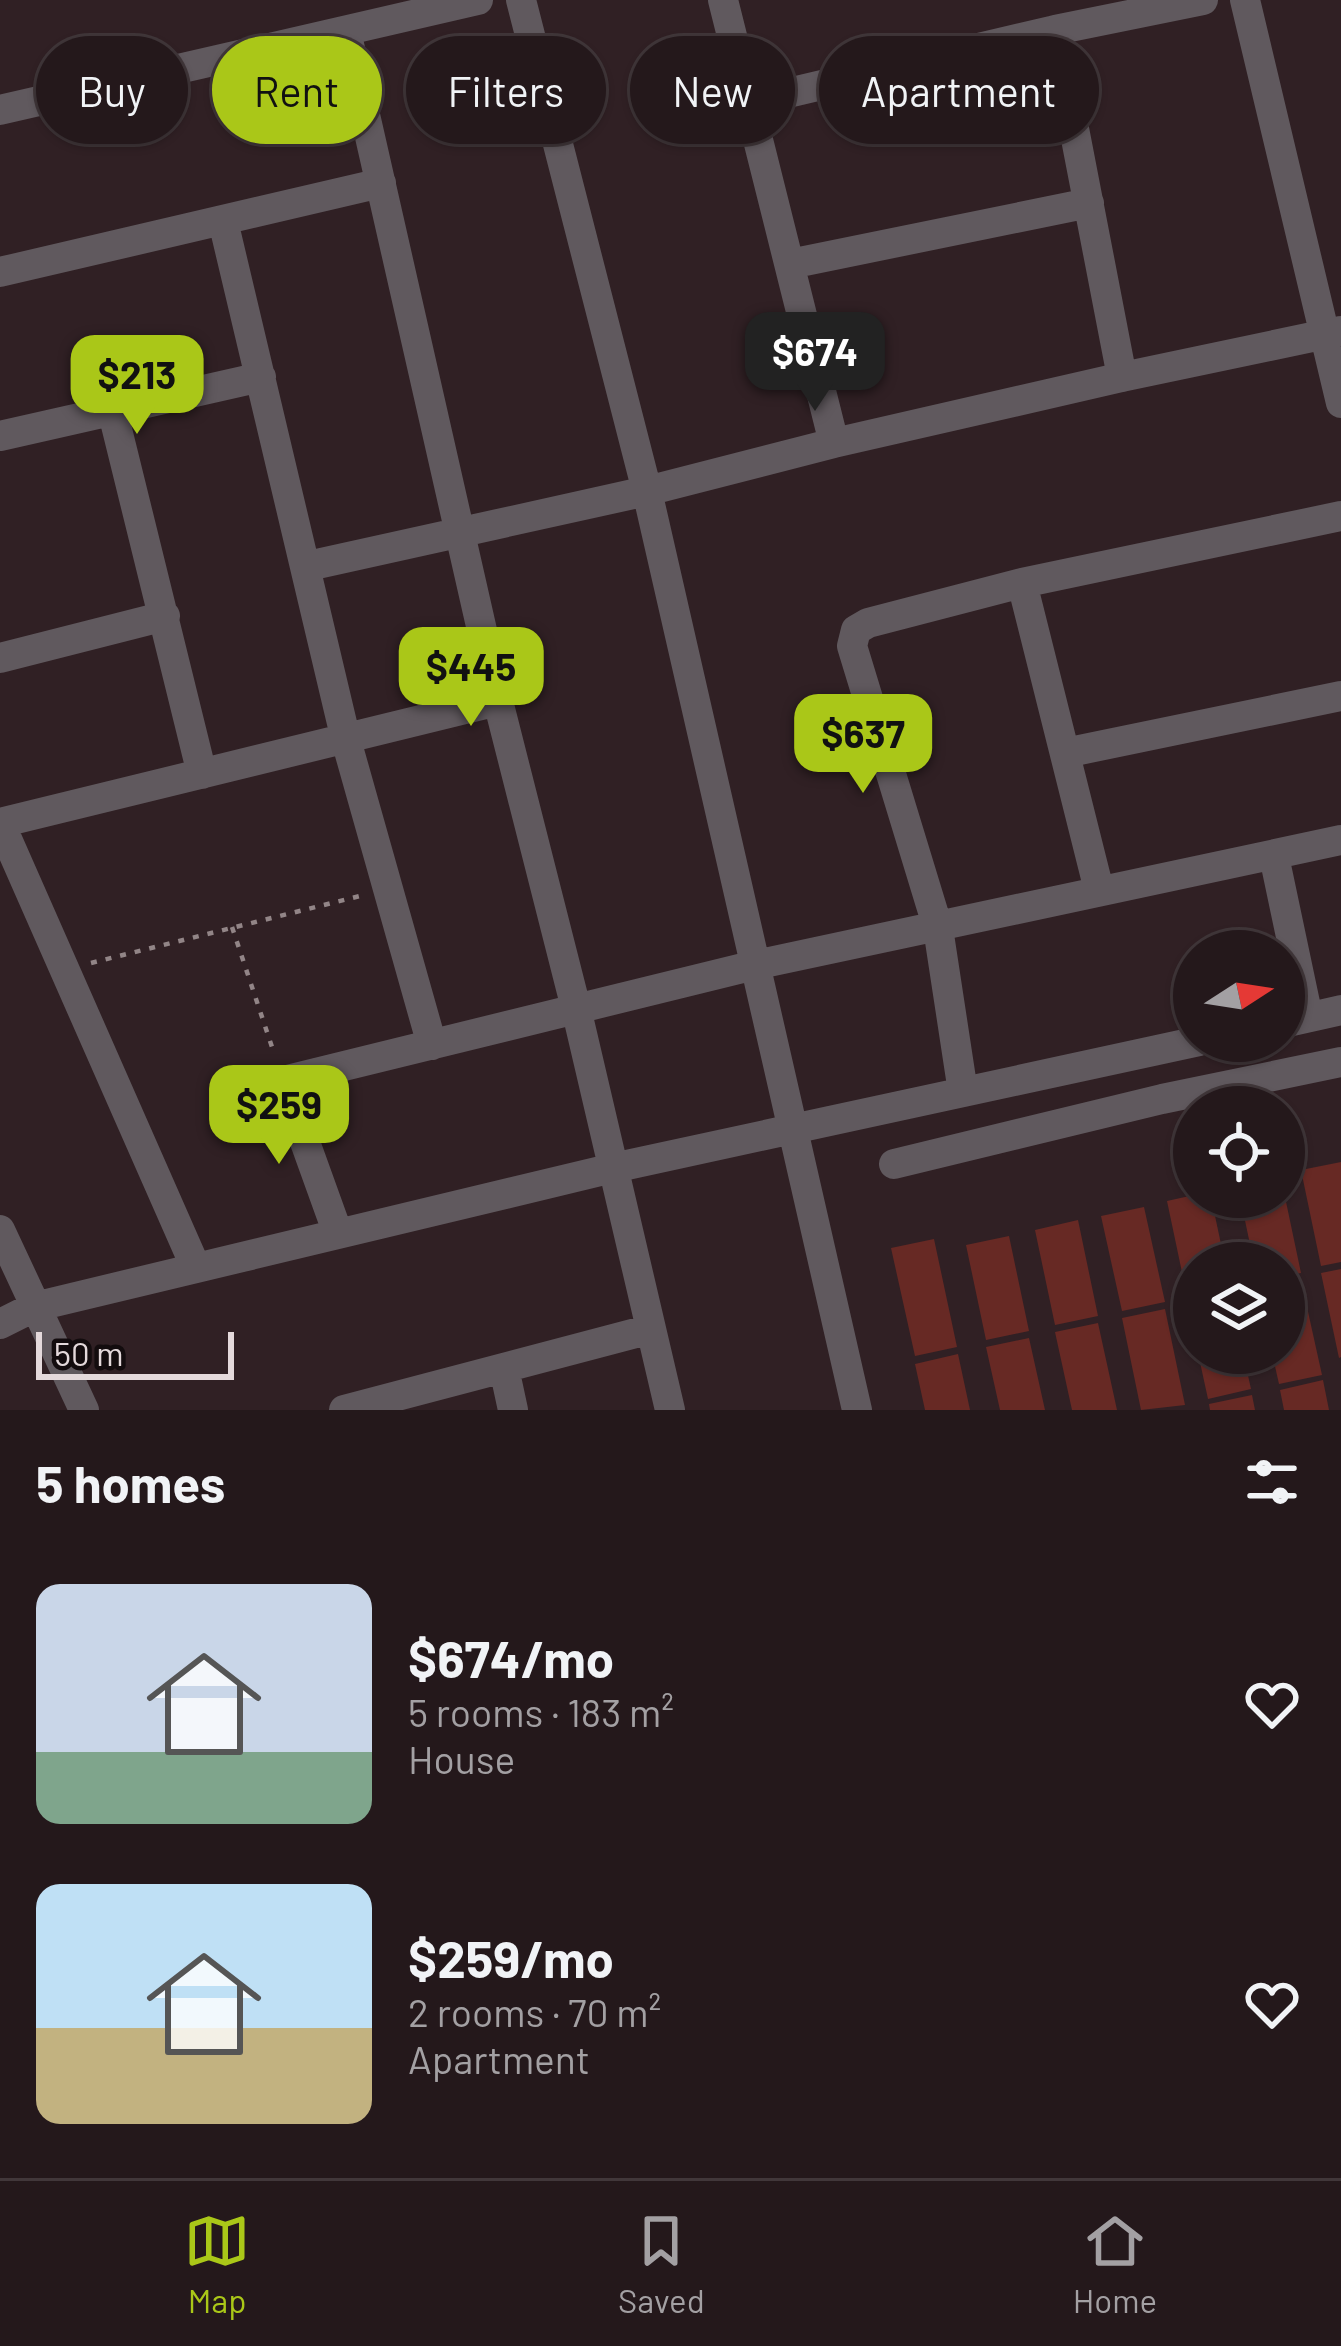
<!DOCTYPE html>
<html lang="en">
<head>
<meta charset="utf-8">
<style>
  :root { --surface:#24181b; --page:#2c2124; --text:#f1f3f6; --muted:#a3a0a3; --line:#41373a; --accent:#aac718 }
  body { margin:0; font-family:Barlow,sans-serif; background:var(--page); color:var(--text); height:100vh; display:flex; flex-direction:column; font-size:45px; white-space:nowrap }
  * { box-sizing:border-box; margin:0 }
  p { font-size:39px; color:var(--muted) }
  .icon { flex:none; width:66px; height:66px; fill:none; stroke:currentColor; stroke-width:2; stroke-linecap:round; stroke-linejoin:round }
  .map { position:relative; height:1410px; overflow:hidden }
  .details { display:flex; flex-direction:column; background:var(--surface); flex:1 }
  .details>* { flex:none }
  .guide { position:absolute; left:36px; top:36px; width:1269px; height:108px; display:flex; gap:24px }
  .needle { width:78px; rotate:78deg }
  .fabs { position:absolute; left:1173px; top:930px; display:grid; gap:24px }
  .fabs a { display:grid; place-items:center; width:132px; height:132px; border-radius:50%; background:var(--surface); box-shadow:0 3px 9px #0004,0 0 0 3px var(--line); font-size:60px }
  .scale { position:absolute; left:36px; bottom:30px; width:198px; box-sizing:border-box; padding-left:12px; border:6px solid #e4d9db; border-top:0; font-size:33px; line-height:42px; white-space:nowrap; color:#e4d9db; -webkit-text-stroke:9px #130c0e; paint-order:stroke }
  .price { position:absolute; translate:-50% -102px; padding:0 27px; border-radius:24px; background:var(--accent); color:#111; font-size:39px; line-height:78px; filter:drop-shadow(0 3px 6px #0008) }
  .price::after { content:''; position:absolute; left:50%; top:72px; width:36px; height:27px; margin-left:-18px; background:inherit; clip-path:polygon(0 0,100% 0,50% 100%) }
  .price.active { background:#222; color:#fff }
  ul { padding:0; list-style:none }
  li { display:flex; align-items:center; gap:36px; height:300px; padding:0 36px }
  li span { display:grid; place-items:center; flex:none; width:336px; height:240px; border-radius:24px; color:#555 }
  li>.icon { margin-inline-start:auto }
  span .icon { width:144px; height:144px; fill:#fffc; stroke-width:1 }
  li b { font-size:51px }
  h2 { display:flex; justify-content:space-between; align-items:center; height:144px; padding:0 36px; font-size:51px }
  .tag { padding:0 42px; border-radius:54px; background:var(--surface); box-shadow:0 3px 9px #0004,0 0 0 3px var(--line); font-size:42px; line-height:108px }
  .tag.active { background:var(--accent); color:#111 }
  .tabs { display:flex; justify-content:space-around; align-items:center; height:168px; border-top:3px solid var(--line); background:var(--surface); font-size:33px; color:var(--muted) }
  .tabs a { display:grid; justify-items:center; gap:6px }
  .tabs .active { color:var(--accent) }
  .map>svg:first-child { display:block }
  .building { fill:#672924 }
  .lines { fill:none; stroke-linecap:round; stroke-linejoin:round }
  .path { stroke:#928587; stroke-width:4.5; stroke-dasharray:6 9; stroke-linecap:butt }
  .minor { stroke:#60595e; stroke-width:30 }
</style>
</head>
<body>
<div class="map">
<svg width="1341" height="1410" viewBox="0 0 1341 1410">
  <rect width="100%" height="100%" fill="#302024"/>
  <path class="building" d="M1341 1162V1262L1321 1266 1301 1170Z
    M1194 1195 1211 1197 1225 1263H1194V1295L1187 1296 1167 1201Z
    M1240 1197H1285L1301 1273 1284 1276V1263H1254Z
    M1144 1207 1165 1302 1122 1311 1101 1216Z
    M1078 1220 1098 1316 1055 1325 1035 1230Z
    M1009 1236 1029 1331 986 1340 966 1245Z
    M934 1239 957 1347 915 1356 891 1248Z
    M1341 1269V1357L1339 1358 1321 1273Z
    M1301 1280 1322 1375 1279 1384 1272 1353H1284V1283Z
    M1165 1309 1185 1405 1141 1410 1122 1318Z
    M1098 1323 1117 1410H1072L1055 1332Z
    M1029 1338 1045 1410H1000L986 1347Z
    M1198 1353H1243L1251 1389 1208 1399Z
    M958 1354 970 1410H925L915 1364Z
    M1323 1380 1329 1410H1284L1280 1390Z
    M1252 1395 1255 1410H1210L1209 1404Z"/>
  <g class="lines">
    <path class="path" d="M232 927 274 1053
      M91 963 360 896"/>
    <path class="minor" d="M521 0 647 491 857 1410
      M723 0 834 443
      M1245 0 1341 403
      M1055 30 1122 377
      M346 31 498 701 576 1008 670 1410
      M750 102 1055 30 1203 0
      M0 110 478 0
      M223 221 346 740 432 1045
      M790 264 1089 203
      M0 272 381 183
      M112 409 202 774
      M0 436 261 377
      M308 566 647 491 834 443 1122 377 1341 331
      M1022 583 1099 890
      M0 658 165 616
      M1065 753 1341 696
      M0 823 498 701
      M0 823 196 1268
      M1274 856 1308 1017
      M1284 1023 1341 1010
      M963 1092 938 928 852 646 856 630 868 623 1022 583 1341 516
      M894 1164 1162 1099 1341 1062
      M0 1230 84 1410
      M337 1231 283 1081 755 965 1341 840
      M0 1324 34 1307 613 1168 1199 1041
      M504 1368 513 1410
      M344 1410 651 1329"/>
  </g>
</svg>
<div class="fabs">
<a><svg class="needle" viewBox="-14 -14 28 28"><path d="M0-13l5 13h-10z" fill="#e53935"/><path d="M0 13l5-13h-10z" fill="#a3a0a3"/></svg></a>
<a><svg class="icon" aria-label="locate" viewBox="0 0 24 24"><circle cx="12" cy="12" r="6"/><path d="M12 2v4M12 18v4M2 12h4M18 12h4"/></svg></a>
<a><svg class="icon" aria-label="layers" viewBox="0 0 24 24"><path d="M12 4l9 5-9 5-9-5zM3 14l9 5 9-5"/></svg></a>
</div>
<div class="scale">50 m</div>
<b class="price active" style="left:815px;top:414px">$674</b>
<b class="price" style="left:137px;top:437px">$213</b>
<b class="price" style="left:471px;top:729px">$445</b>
<b class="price" style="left:863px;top:796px">$637</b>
<b class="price" style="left:279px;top:1167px">$259</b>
<div class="guide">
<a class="tag">Buy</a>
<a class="tag active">Rent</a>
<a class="tag">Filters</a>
<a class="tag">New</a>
<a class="tag">Apartment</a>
</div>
</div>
<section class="details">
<h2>5 homes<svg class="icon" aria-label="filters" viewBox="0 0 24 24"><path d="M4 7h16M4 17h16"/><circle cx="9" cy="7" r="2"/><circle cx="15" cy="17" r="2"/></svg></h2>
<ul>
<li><span style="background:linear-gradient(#c9d6e8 70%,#7fa58c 0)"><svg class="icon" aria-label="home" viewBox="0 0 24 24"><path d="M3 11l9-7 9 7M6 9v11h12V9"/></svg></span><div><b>$674/mo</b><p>5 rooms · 183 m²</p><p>House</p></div><svg class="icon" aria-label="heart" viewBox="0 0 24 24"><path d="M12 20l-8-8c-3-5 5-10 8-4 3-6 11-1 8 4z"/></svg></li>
<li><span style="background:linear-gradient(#bfe0f5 60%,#c2b280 0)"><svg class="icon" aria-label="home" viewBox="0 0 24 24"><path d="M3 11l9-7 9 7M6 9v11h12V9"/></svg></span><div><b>$259/mo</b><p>2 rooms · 70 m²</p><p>Apartment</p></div><svg class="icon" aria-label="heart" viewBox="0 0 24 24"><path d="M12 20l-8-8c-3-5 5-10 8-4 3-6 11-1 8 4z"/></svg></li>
</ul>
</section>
<nav class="tabs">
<a class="active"><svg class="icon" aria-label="map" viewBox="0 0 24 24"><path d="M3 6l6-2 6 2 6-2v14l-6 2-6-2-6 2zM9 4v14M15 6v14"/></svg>Map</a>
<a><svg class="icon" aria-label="saved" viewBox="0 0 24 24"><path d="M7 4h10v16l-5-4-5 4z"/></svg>Saved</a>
<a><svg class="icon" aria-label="home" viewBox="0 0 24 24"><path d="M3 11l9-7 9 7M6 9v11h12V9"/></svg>Home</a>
</nav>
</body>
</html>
